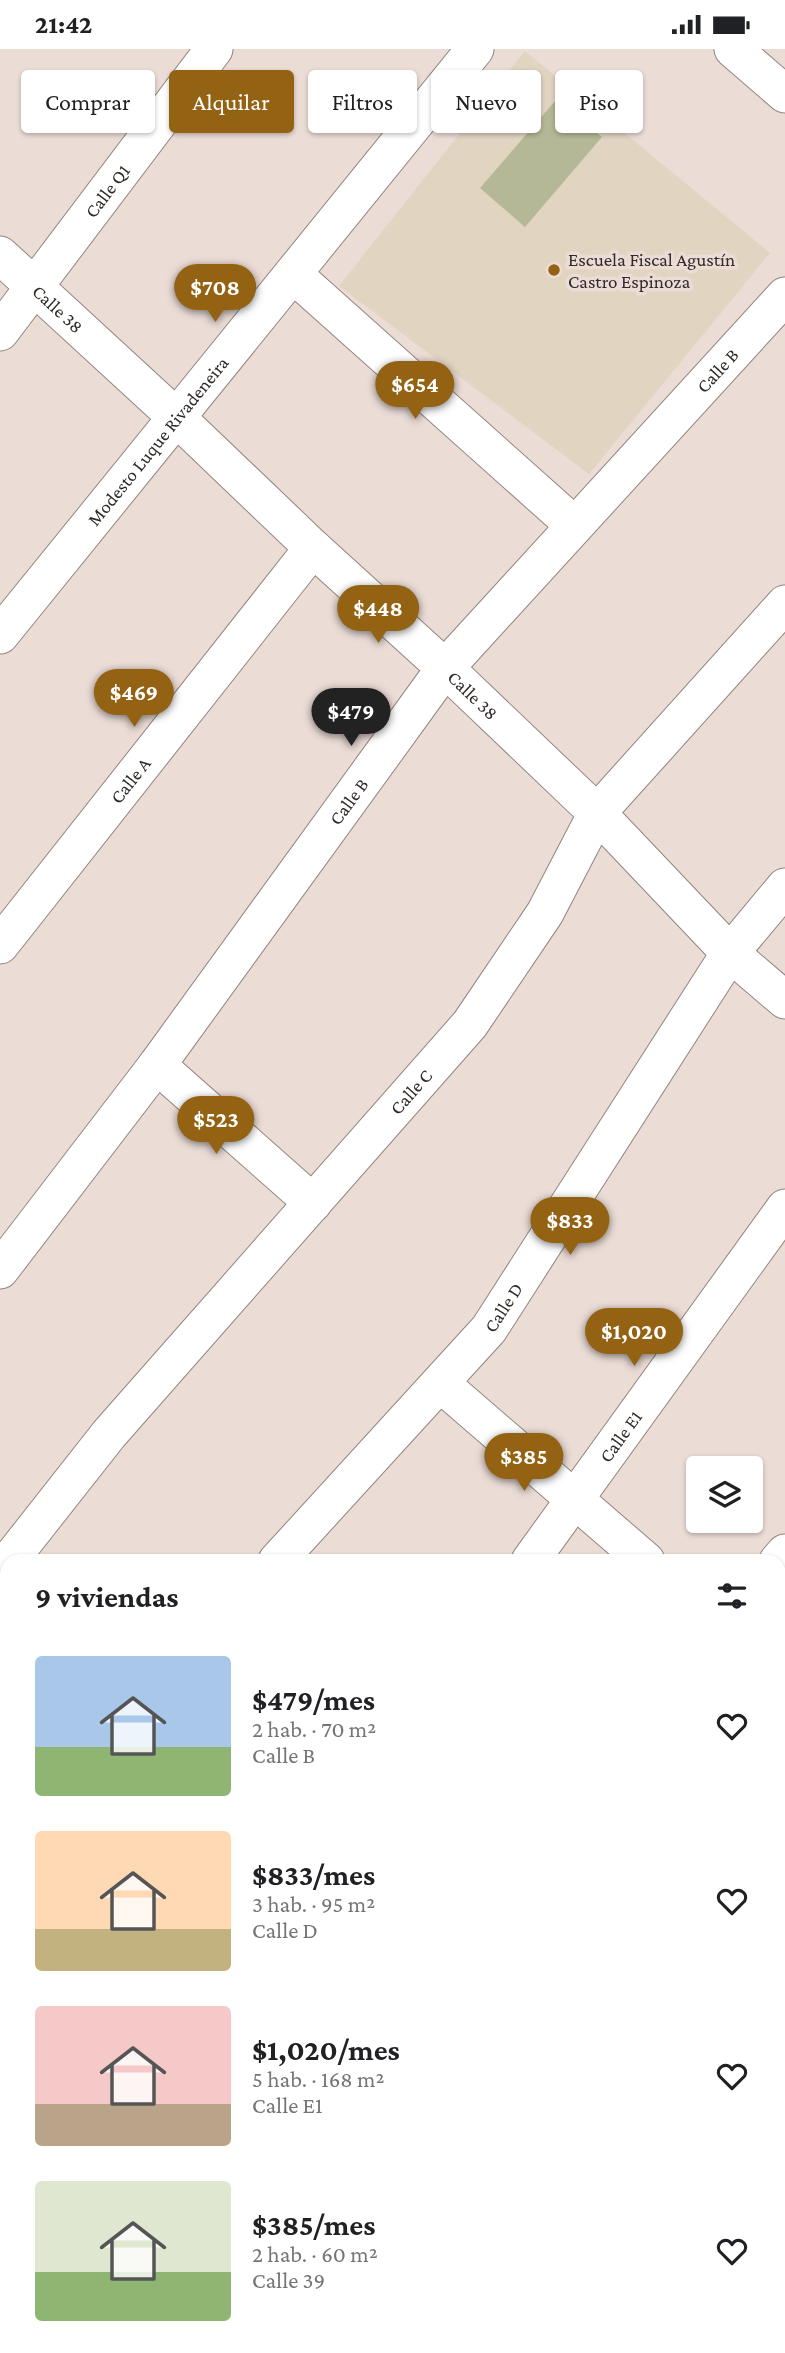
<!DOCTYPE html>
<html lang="es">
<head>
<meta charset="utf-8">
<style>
  :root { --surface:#fff; --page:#f6f6f6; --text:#202124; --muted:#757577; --accent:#936212 }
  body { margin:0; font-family:"Crimson Pro",serif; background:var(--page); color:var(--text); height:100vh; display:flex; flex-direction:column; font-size:26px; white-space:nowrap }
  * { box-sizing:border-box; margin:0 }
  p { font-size:23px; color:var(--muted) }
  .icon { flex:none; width:38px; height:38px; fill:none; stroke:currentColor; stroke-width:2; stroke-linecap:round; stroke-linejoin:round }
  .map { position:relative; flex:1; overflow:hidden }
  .panel { position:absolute; left:0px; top:1505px; width:786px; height:800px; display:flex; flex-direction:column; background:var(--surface); border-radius:21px 21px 0 0; box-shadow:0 2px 5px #0004 }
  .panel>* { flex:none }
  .guide { position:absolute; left:21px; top:21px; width:744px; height:63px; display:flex; gap:14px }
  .controls { position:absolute; left:686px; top:1407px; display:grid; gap:14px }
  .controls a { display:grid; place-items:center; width:77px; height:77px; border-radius:7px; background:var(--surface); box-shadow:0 2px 5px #0004; font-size:35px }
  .price { position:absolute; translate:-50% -60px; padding:0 16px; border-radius:24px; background:var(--accent); color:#fff; font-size:23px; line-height:46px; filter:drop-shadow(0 2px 4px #0008) }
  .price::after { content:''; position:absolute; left:50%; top:42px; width:21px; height:16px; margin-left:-10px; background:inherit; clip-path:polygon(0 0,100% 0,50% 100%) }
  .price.selected { background:#222; color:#fff }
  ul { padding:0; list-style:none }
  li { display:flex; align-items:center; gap:21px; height:175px; padding:0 35px }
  li span { display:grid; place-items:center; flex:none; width:196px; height:140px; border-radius:7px; color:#555 }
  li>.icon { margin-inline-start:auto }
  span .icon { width:84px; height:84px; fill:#fffc; stroke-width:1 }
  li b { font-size:30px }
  h2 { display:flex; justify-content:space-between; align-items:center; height:84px; padding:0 35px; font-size:30px }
  .chip { padding:0 24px; border-radius:7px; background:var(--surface); box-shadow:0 2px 5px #0004; font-size:24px; line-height:63px }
  .chip.selected { background:var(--accent); color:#fff }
  .status { display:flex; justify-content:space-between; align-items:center; height:49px; padding:0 35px; background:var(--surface); direction:ltr }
  .status svg { height:19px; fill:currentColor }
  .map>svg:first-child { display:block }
  .education { fill:#e1d4c1 }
  .green { fill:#b5b896 }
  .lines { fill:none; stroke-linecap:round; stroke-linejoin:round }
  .street-casing { stroke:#92857f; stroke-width:39 }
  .street { stroke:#fff; stroke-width:37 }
  .poi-dot { fill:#936212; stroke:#ebdcd6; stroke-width:2.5 }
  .labels { text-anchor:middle; stroke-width:7; stroke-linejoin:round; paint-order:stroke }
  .street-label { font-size:19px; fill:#302b28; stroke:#ebdcd6 }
  .poi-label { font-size:19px; fill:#302b28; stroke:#ebdcd6; text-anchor:start }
</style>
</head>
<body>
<div class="status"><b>21:42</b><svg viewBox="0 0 49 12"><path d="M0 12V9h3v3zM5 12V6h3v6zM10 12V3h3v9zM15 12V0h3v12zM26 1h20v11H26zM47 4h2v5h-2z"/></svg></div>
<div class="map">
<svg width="785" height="2304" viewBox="0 0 785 2304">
  <rect width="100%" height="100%" fill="#ebdcd6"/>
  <path class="education" d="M525 2 770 204 589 425 339 237Z"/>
  <path class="green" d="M556 51 602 88 525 178 480 139Z"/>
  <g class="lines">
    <g class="street-casing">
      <g id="street">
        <path d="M733 0 785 45"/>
        <path id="s1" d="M0 206 176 368 313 499 445 619 597 764 730 904 785 951"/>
        <path d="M293 225 574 476"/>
        <path id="s2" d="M0 283 214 0"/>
        <path id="s3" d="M0 586 475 0"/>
        <path id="s4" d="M0 896 313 499"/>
        <path d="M157 1016 313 1154"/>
        <path id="s5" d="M0 1221 157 1016 445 619 785 247"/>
        <path d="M440 1334 646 1512"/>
        <path id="s6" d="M9 1512 109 1385 470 975 545 864 597 764 785 555"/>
        <path id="s7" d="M277 1512 489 1280 730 904 785 838"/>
        <path id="s8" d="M530 1512 785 1159"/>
        <path d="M778 1512 785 1504"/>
        <path d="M0 1599 7 1604"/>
        <path d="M779 1636 785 1642"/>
        <path d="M779 1826 785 1818"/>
        <path d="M0 1842 7 1832"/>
        <path d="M779 2145 785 2137"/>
        <path d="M0 2175 7 2166"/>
        <path d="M738 2298 745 2304"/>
        <path d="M141 2304 146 2298"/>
        <path d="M393 2304 398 2298"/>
        <path d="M654 2304 659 2298"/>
      </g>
    </g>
    <use href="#street" class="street"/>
  </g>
  <circle class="poi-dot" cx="554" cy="221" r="7"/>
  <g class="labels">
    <g class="street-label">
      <text dy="7" stroke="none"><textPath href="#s2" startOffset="177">Calle Q1</textPath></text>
      <text dy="7" stroke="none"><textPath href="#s1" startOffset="79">Calle 38</textPath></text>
      <text dy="7" stroke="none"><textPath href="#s5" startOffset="1152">Calle B</textPath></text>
      <text dy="7" stroke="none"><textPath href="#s3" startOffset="250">Modesto Luque Rivadeneira</textPath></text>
      <text dy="7" stroke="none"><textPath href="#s1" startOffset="646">Calle 38</textPath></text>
      <text dy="7" stroke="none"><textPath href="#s4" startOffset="210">Calle A</textPath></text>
      <text dy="7" stroke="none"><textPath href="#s5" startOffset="584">Calle B</textPath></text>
      <text dy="7" stroke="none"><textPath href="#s6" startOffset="618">Calle C</textPath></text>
      <text dy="7" stroke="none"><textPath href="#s7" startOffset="340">Calle D</textPath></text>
      <text dy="7" stroke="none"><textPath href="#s8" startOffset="154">Calle E1</textPath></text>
    </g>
    <g class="poi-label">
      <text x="568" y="217">Escuela Fiscal Agustín<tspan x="568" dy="22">Castro Espinoza</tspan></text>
    </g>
  </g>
</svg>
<div class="controls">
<a><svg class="icon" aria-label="layers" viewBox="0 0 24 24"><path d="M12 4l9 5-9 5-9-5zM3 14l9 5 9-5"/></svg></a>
</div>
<b class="price" style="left:215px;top:275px">$708</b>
<b class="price" style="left:415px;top:372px">$654</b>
<b class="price" style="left:378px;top:596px">$448</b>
<b class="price" style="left:134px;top:680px">$469</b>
<b class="price selected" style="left:351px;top:699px">$479</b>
<b class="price" style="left:216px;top:1107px">$523</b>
<b class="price" style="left:570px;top:1208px">$833</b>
<b class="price" style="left:634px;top:1319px">$1,020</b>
<b class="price" style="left:524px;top:1444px">$385</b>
<div class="guide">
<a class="chip">Comprar</a>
<a class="chip selected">Alquilar</a>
<a class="chip">Filtros</a>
<a class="chip">Nuevo</a>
<a class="chip">Piso</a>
</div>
<section class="panel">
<h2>9 viviendas<svg class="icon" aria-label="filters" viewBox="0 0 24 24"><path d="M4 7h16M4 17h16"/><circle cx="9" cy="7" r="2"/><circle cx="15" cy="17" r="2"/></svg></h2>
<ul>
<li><span style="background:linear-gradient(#a9c7e8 65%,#8fb573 0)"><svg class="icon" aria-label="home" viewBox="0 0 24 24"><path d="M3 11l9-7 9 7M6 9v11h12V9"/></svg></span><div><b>$479/mes</b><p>2 hab. · 70 m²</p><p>Calle B</p></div><svg class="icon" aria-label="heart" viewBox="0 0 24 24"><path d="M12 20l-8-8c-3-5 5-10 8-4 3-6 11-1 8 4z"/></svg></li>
<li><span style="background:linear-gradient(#ffd9b3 70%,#c2b280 0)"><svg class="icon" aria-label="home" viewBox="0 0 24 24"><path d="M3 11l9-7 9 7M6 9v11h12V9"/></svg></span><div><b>$833/mes</b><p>3 hab. · 95 m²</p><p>Calle D</p></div><svg class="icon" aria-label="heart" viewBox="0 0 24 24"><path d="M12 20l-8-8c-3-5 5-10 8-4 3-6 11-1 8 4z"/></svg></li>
<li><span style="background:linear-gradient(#f6c9c9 70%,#b9a48a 0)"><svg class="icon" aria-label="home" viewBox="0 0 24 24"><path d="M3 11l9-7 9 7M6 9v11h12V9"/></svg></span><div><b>$1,020/mes</b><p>5 hab. · 168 m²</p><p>Calle E1</p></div><svg class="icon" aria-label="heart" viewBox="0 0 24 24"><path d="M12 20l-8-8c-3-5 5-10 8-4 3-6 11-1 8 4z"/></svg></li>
<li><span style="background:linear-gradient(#dfe7d0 65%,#8fb573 0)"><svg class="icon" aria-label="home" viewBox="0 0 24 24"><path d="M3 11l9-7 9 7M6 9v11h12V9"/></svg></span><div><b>$385/mes</b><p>2 hab. · 60 m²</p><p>Calle 39</p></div><svg class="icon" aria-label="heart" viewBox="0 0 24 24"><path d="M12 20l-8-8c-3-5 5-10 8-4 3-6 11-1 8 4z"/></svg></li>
</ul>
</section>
</div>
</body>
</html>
